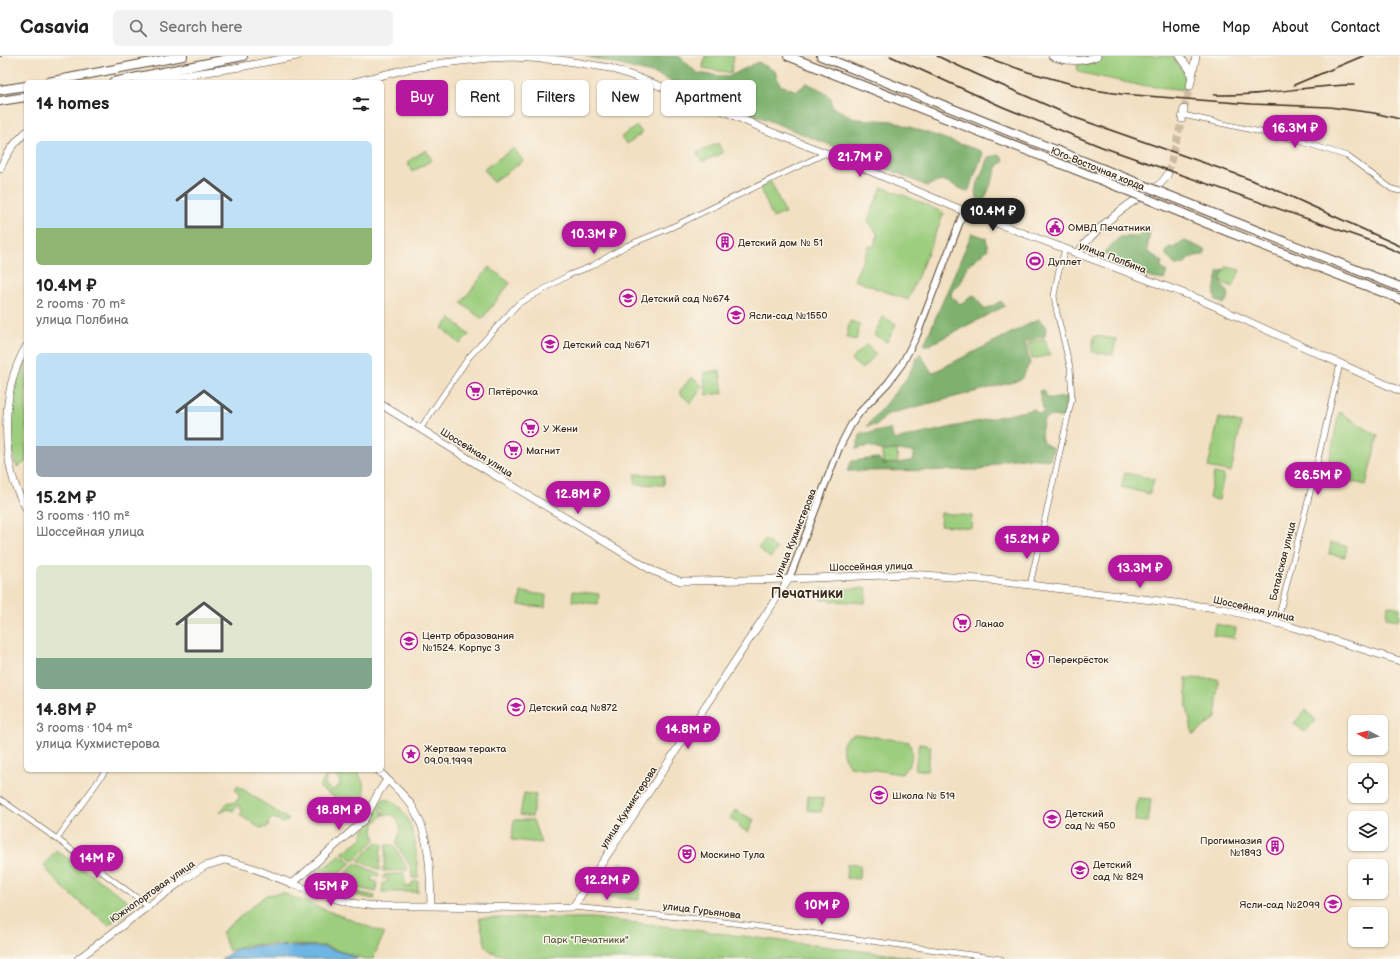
<!DOCTYPE html>
<html lang="en">
<head>
<meta charset="utf-8">
<style>
  :root { --surface:#fff; --page:#f2f2f2; --text:#222; --muted:#767676; --line:#e0e0e0; --accent:#b5179e }
  body { margin:0; font-family:"Balsamiq Sans",sans-serif; background:var(--page); color:var(--text); height:100vh; display:flex; flex-direction:column; font-size:15px; white-space:nowrap }
  * { box-sizing:border-box; margin:0 }
  p { font-size:13px; color:var(--muted) }
  .icon { flex:none; width:22px; height:22px; fill:none; stroke:currentColor; stroke-width:2; stroke-linecap:round; stroke-linejoin:round }
  .map { position:relative; flex:1; overflow:hidden }
  .side { position:absolute; left:24px; top:24px; width:360px; height:692px; display:flex; flex-direction:column; background:var(--surface); border-radius:6px; box-shadow:0 1px 3px #0004 }
  .side>* { flex:none }
  .banner { position:absolute; left:396px; top:24px; width:380px; height:36px; display:flex; gap:8px }
  .needle { width:26px; rotate:277deg }
  .fabs { position:absolute; left:1348px; top:659px; display:grid; gap:8px }
  .fabs a { display:grid; place-items:center; width:40px; height:40px; border-radius:6px; background:var(--surface); box-shadow:0 1px 3px #0004; font-size:20px }
  .price { position:absolute; translate:-50% -34px; padding:0 9px; border-radius:14px; background:var(--accent); color:#fff; font-size:13px; line-height:26px; filter:drop-shadow(0 1px 2px #0008) }
  .price::after { content:''; position:absolute; left:50%; top:24px; width:12px; height:9px; margin-left:-6px; background:inherit; clip-path:polygon(0 0,100% 0,50% 100%) }
  .price.selected { background:#222; color:#fff }
  ul { padding:0; list-style:none }
  li { display:grid; align-content:center; gap:8px; height:212px; padding:0 12px }
  li span { display:grid; place-items:center; height:124px; border-radius:6px; color:#555 }
  li>.icon { margin-inline-start:auto }
  span .icon { width:72px; height:72px; fill:#fffc; stroke-width:1 }
  li b { font-size:17px }
  h2 { display:flex; justify-content:space-between; align-items:center; height:48px; padding:0 12px; font-size:17px }
  .chip { padding:0 14px; border-radius:6px; background:var(--surface); box-shadow:0 1px 3px #0004; font-size:14px; line-height:36px }
  .chip.selected { background:var(--accent); color:#fff }
  header { display:flex; align-items:center; gap:24px; box-sizing:border-box; height:56px; padding:0 20px; background:var(--surface); border-bottom:1px solid var(--line) }
  header strong { font-size:19px }
  nav { display:flex; gap:22px; margin-inline-start:auto; font-size:14px }
  .search { width:280px; height:36px; background:var(--page); display:flex; align-items:center; gap:10px; box-sizing:border-box; padding:0 14px; border-radius:6px; color:var(--muted); font-size:15px }
  .map>svg:first-child { display:block }
  .green { fill:#9cce7e; stroke:#6c7c4e; fill-rule:evenodd }
  .forest { fill:#7db16d; stroke:#5c6e46 }
  .water { fill:#6db5e4; stroke:#547081 }
  .lines { fill:none; stroke-linecap:round; stroke-linejoin:round }
  .secondary-tunnel { stroke:#cdbca1; stroke-width:7; stroke-dasharray:7 3.5; stroke-linecap:butt }
  .pedestrian-casing { stroke:#564537; stroke-width:5 }
  .minor-casing { stroke:#564537; stroke-width:6 }
  .tertiary-casing { stroke:#564537; stroke-width:8 }
  .secondary-casing { stroke:#564537; stroke-width:8 }
  .primary-casing { stroke:#564537; stroke-width:10 }
  .pedestrian { stroke:#fff; stroke-width:3.5 }
  .minor { stroke:#fff; stroke-width:5 }
  .tertiary { stroke:#fff; stroke-width:6 }
  .secondary { stroke:#fff; stroke-width:7 }
  .primary { stroke:#fff; stroke-width:8 }
  .rail { stroke:#3b2a1e; stroke-width:1.5 }
  .primary-bridge-casing { stroke:#564537; stroke-width:10; stroke-linecap:butt }
  .primary-bridge { stroke:#fff; stroke-width:8 }
  .labels { text-anchor:middle; stroke-width:3; stroke-linejoin:round; paint-order:stroke }
  .street-label { font-size:10px; fill:#3b2a1e; stroke:#fbf7ec }
  .poi-label { font-size:10px; fill:#3b2a1e; stroke:#fbf7ec; text-anchor:start }
  .park-label { font-size:10px; fill:#585b3b; stroke:#fbf7ec }
  .district-label { font-size:14px; font-weight:bold; fill:#3b2a1e; stroke:#fbf7ec }
</style>
</head>
<body>
<header>
<strong>Casavia</strong>
<div class="search"><svg class="icon" aria-label="search" viewBox="0 0 24 24"><circle cx="10" cy="10" r="6"/><path d="M15 15l6 6"/></svg>Search here</div>
<nav><a>Home</a><a>Map</a><a>About</a><a>Contact</a></nav>
</header>
<div class="map">
<svg width="1400" height="903" viewBox="0 0 1400 903">
  <rect width="100%" height="100%" fill="#fbf7ec"/>
  <filter id="ink" filterUnits="userSpaceOnUse"><feTurbulence type="fractalNoise" baseFrequency=".025" numOctaves="2"/><feDisplacementMap in="SourceGraphic" scale="8" xChannelSelector="R" yChannelSelector="G"/><feConvolveMatrix kernelMatrix="1 2 1 2 8 2 1 2 1" color-interpolation-filters="sRGB"/></filter>
  <filter id="wash" filterUnits="userSpaceOnUse"><feTurbulence type="fractalNoise" baseFrequency=".012" numOctaves="4" result="noise"/><feDisplacementMap in="SourceGraphic" scale="16" xChannelSelector="R" yChannelSelector="G"/><feGaussianBlur stdDeviation="0.9" result="paint"/><feColorMatrix in="noise" values="0 0 0 0 0 0 0 0 0 0 0 0 0 0 0 0 0 1.4 0 .05"/><feComposite in="paint" operator="in"/></filter>
  <g filter="url(#wash)">
    <rect width="100%" height="100%" fill="#f2e0c2"/>
    <path class="green" d="M705 0H734L731 17 703 12Z
      M1108 0H1173L1185 19 1186 34 1138 29 1078 16 1077 9 1093 7Z
      M485 35 493 44 475 59 467 50Z
      M637 70 642 77 627 88 621 81Z
      M718 87 723 97 702 106 697 97Z
      M514 92 523 105 493 126 484 113Z
      M426 94 432 104 412 116 407 106Z
      M771 126 785 157 773 162 760 131Z
      M882 131 913 143 944 157 908 244 854 224 869 190 873 191 878 179 868 164Z
      M489 211 510 227 482 263 461 247Z
      M1226 211 1240 214 1233 231 1219 225Z
      M883 261 896 268 887 286 874 279Z
      M451 262 469 279 460 288 442 272Z
      M850 265 860 268 856 284 846 281Z
      M1094 280 1116 283 1113 299 1092 296Z
      M1045 283 1050 299 1032 303 1028 287Z
      M866 289 876 298 862 313 851 304Z
      M26 305V406L17 411C3 375 9 339 26 305Z
      M720 314 723 337 707 339 703 317Z
      M691 321 703 330 691 347 679 337Z
      M1339 356 1378 380 1366 429 1326 420Z
      M1219 362 1241 367 1231 416 1208 411Z
      M897 394 898 407 883 408 882 395Z
      M1125 417 1154 423 1150 438 1121 431Z
      M1214 417 1224 419 1219 444 1209 442Z
      M635 418 664 419V429L635 428Z
      M941 457 972 460 971 472 940 469Z
      M765 484 777 493 770 502 758 492Z
      M1331 487 1347 490 1345 501 1329 498Z
      M867 532 865 547 821 544 822 533Z
      M573 535 599 538 598 548 572 545Z
      M521 536 546 539 545 551 519 549Z
      M1388 549 1400 552V564L1386 562Z
      M1215 568 1236 572 1234 582 1213 579Z
      M1186 622 1218 623 1216 662 1193 679 1187 651Z
      M1306 654 1316 664 1304 676 1294 667Z
      M856 678 909 686C914 700 913 707 901 718L850 710C840 699 838 681 856 678Z
      M919 688 931 690 927 715 915 713Z
      M330 714H356C366 727 368 744 358 757L319 731ZM332 719 339 722 340 727 338 731 332 734 326 730C324 724 327 720 332 719Z
      M238 730 289 764 282 767 279 764 273 762 269 765 268 771 260 772 240 759 243 754 240 753 241 751 238 749 233 755 228 753 220 757 228 746 233 747 239 743V739L235 734Z
      M524 737 536 739 532 761 520 759Z
      M808 740 823 742 821 756 807 754Z
      M1138 742 1151 743 1148 766 1135 765Z
      M384 743C391 743 394 746 398 750 417 770 416 797 418 822H412L411 812 396 787C402 776 402 755 384 759L383 756 385 755 382 750 381 753 383 759 375 767 371 765 380 746Z
      M735 754 754 764 748 776 739 771 740 769 730 763Z
      M514 764H533L541 787 512 784Z
      M370 766 374 768 373 776 375 784 354 804 342 797 362 782V778Z
      M377 786 383 789 382 792H381L380 798 381 799 379 810 380 811V814L358 804Z
      M386 789H394L408 814 383 815V811H385V799H386Z
      M56 794 127 844 130 850 129 855 108 869C89 852 57 831 44 809Z
      M340 799 352 806 325 831H323L310 825 311 819 321 811H325Z
      M619 806 637 812 642 823 639 844 607 841 601 838 600 836Z
      M355 807 378 817 379 821 373 820 371 824 377 826 376 836 335 827Z
      M847 808 860 809 859 823 846 822Z
      M404 817 405 831 412 830V826L418 825V836H382L383 827 388 825V822H383L384 819Z
      M331 830 375 840 374 843 330 834 329 832Z
      M283 837 384 877 373 903H364L324 890 269 888 247 889 229 895 222 876 266 839Z
      M479 862H593L663 870 925 903H514L492 896 486 891Z"/>
    <path class="forest" d="M585 0H679L697 17 728 21 758 6 775 15 780 29 797 35 807 27 821 34 831 42 832 51 856 63 892 65 981 95 983 98 968 136 943 124 927 130 855 99 730 49 655 18Z
      M1000 99 1004 105 998 110 984 145 977 142 975 135 988 101Z
      M1146 174H1150L1147 195 1163 206 1160 211 1167 216 1164 224 1151 222 1103 197 1120 181H1135Z
      M972 177 986 182 988 193 968 209 960 227 952 235 951 240 960 248 974 239 985 254 1001 245 1005 250 929 289H924Z
      M1185 185 1206 194 1204 199C1195 199 1190 201 1184 208L1175 209 1166 199V195L1169 191 1174 192 1181 186Z
      M1224 213C1219 223 1220 228 1228 236L1229 240 1224 248 1216 244C1212 233 1217 228 1218 216Z
      M1039 263 1046 271 1045 280 1025 286 1030 307 1021 324 888 358 877 369 867 370 906 323 920 297 932 317Z
      M1044 334 1047 342H1059L1069 340 1064 362 1052 360 1044 363C1041 378 1037 386 1053 392L1050 404 1023 402 1004 404 981 414 847 415 852 405 878 402 883 408 898 407 914 404 913 396 897 394 882 395 869 390 856 393 861 377H870L890 373 894 384 1034 353 1039 358 1044 356 1039 335Z"/>
    <path class="water" d="M253 890 323 891 347 898 358 903H221L237 893Z"/>
  </g>
  <g filter="url(#ink)">
    <g class="lines">
      <path class="secondary-tunnel" d="M1184 53 1190 30
        M1168 117 1182 63"/>
      <g class="pedestrian-casing">
        <path id="pedestrian" d="M357 748 360 751 358 756 354 754Z"/>
      </g>
      <g class="minor-casing">
        <path id="minor" d="M1183 59 1293 83 1347 100 1392 133 1400 135
          M420 373 469 301 518 248 569 219 592 210 626 190 670 172 826 97
          M1030 529 1072 342 1070 311 1057 257 1054 240 1058 218 1065 193
          M1277 567 1314 421 1340 308
          M0 743 57 783 148 850
          M57 783 106 714
          M573 851 709 864 849 882 1001 903"/>
      </g>
      <g class="tertiary-casing">
        <path id="tertiary" d="M789 523 839 392 851 369 860 356 888 327 902 308 917 279 964 155"/>
      </g>
      <g class="secondary-casing">
        <path id="secondary" d="M1052 0C1065 6 1084 6 1097 0
          M1180 0 1190 14 1191 20
          M140 26 240 11 297 0
          M355 26 407 13 443 7 489 2 513 1 561 4 610 12 636 21 715 51 766 74 844 104 964 155 1199 243 1400 335
          M1190 30 1196 0
          M1182 63 1184 53
          M0 113C6 98 14 87 26 76
          M1077 198C1090 179 1109 163 1128 149 1139 141 1163 131 1168 117
          M26 291C0 335 0 409 26 452
          M382 349 488 415 653 515 680 525H692L789 523 910 518 979 523 1030 529 1224 553 1292 571 1400 605
          M378 714C387 724 405 739 412 750 431 780 430 816 431 850
          M292 828 364 764 379 736 387 724
          M78 903 183 824 205 810 225 804 250 811 316 837 351 847 375 850H431L538 852 573 851 789 523"/>
      </g>
      <g class="primary-casing">
        <path id="primary" d="M788 0 1099 123
          M821 0 1103 113
          M48 26 183 0
          M113 26 243 0
          M0 34 26 30
          M0 45 26 41
          M1220 160 1400 231
          M1216 171 1400 243"/>
      </g>
      <use href="#pedestrian" class="pedestrian"/>
      <use href="#minor" class="minor"/>
      <use href="#tertiary" class="tertiary"/>
      <use href="#secondary" class="secondary"/>
      <use href="#primary" class="primary"/>
      <path class="rail" d="M0 0H1
        M890 0 1003 51 1102 91 1382 189 1400 197
        M937 0 976 18 1076 62 1236 118 1274 133 1400 190
        M982 0 1028 16 1094 34 1121 38 1251 48 1329 51 1374 57 1400 63
        M1294 29 1363 0
        M1214 39C1230 39 1248 39 1264 37 1295 34 1322 29 1354 29"/>
      <g class="primary-bridge-casing">
        <path id="primary-bridge" d="M1103 113 1220 160
          M1099 123 1216 171"/>
      </g>
      <use href="#primary-bridge" class="primary-bridge"/>
    </g>
  </g>
  <defs>
    <g id="civic-ring" transform="scale(0.9)"><circle r="9.5" fill="#fbf7ec" stroke="#b5179e" stroke-width="1.5"/><path d="M-.6-6.5H3V-4.5H.6V-3L4-1V1h2V6H-6V1h2V-1L-.6-3ZM-1.2 2.5V6h2.4V2.5Z" fill="#b5179e"/></g>
    <g id="building-ring" transform="scale(0.9)"><circle r="9.5" fill="#fbf7ec" stroke="#b5179e" stroke-width="1.5"/><path d="M-4-6H4V6H1V3H-1V6H-4ZM-2.5-4.3h1.7v1.8h-1.7ZM.8-4.3h1.7v1.8H.8ZM-2.5-1h1.7V.8h-1.7ZM.8-1h1.7V.8H.8Z" fill="#b5179e"/></g>
    <g id="stadium-ring" transform="scale(0.9)"><circle r="9.5" fill="#fbf7ec" stroke="#b5179e" stroke-width="1.5"/><path d="M0-5a6.5 5 0 1 0 0 10a6.5 5 0 1 0 0-10ZM-3.5-1.8h7v3.6h-7Z" fill="#b5179e"/></g>
    <g id="school-ring" transform="scale(0.9)"><circle r="9.5" fill="#fbf7ec" stroke="#b5179e" stroke-width="1.5"/><path d="M0-5L7-2L0 1L-7-2ZM-4 1L0 2.5L4 1V4Q0 6-4 4Z" fill="#b5179e"/></g>
    <g id="supermarket-ring" transform="scale(0.9)"><circle r="9.5" fill="#fbf7ec" stroke="#b5179e" stroke-width="1.5"/><path d="M-6-5.5h2.5l.6 2H6L4.5 2H-2.5L-4.4-4H-6ZM-1.5 3.2a1.3 1.3 0 1 0 .1 0ZM3 3.2a1.3 1.3 0 1 0 .1 0Z" fill="#b5179e"/></g>
    <g id="sight-ring" transform="scale(0.9)"><circle r="9.5" fill="#fbf7ec" stroke="#b5179e" stroke-width="1.5"/><path d="M0-6L1.8-2.2L6-1.7L2.9 1.2L3.7 5.4L0 3.3L-3.7 5.4L-2.9 1.2L-6-1.7L-1.8-2.2Z" fill="#b5179e"/></g>
    <g id="theatre-ring" transform="scale(0.9)"><circle r="9.5" fill="#fbf7ec" stroke="#b5179e" stroke-width="1.5"/><path d="M-5-5.5Q0-4 5-5.5V0Q5 5 0 6Q-5 5-5 0ZM-3.3-2.5H-1v1.5H-3.3ZM1-2.5H3.3v1.5H1ZM-2.8 1Q0 5.5 2.8 1Z" fill="#b5179e"/></g>
  </defs>
  <g fill-rule="evenodd">
    <use href="#civic-ring" x="1055" y="171"/>
    <use href="#building-ring" x="725" y="186"/>
    <use href="#stadium-ring" x="1035" y="205"/>
    <use href="#school-ring" x="628" y="242"/>
    <use href="#school-ring" x="736" y="259"/>
    <use href="#school-ring" x="550" y="288"/>
    <use href="#supermarket-ring" x="475" y="335"/>
    <use href="#supermarket-ring" x="530" y="372"/>
    <use href="#supermarket-ring" x="513" y="394"/>
    <use href="#supermarket-ring" x="962" y="567"/>
    <use href="#school-ring" x="409" y="585"/>
    <use href="#supermarket-ring" x="1035" y="603"/>
    <use href="#school-ring" x="516" y="651"/>
    <use href="#sight-ring" x="411" y="698"/>
    <use href="#school-ring" x="879" y="739"/>
    <use href="#school-ring" x="1052" y="763"/>
    <use href="#building-ring" x="1275" y="790"/>
    <use href="#theatre-ring" x="687" y="798"/>
    <use href="#school-ring" x="1080" y="814"/>
    <use href="#school-ring" x="1333" y="848"/>
  </g>
  <g class="labels">
    <g class="street-label">
      <text transform="translate(1098 112) rotate(22)" y="4">Юго-Восточная хорда</text>
      <text transform="translate(1113 201) rotate(21)" y="4">улица Полбина</text>
      <text transform="translate(477 396) rotate(32)" y="4">Шоссейная улица</text>
      <text transform="translate(795 477) rotate(-68)" y="4">улица Кухмистерова</text>
      <text transform="translate(1282 505) rotate(-76)" y="4">Батайская улица</text>
      <text transform="translate(871 510) rotate(-1)" y="4">Шоссейная улица</text>
      <text transform="translate(1254 552) rotate(13)" y="4">Шоссейная улица</text>
      <text transform="translate(628 751) rotate(-57)" y="4">улица Кухмистерова</text>
      <text transform="translate(152 835) rotate(-35)" y="4">Южнопортовая улица</text>
      <text transform="translate(702 854) rotate(7)" y="4">улица Гурьянова</text>
    </g>
    <g class="poi-label">
      <text x="1068" y="175">ОМВД Печатники</text>
      <text x="738" y="190">Детский дом № 51</text>
      <text x="1048" y="209">Дуплет</text>
      <text x="641" y="246">Детский сад №674</text>
      <text x="749" y="263">Ясли-сад №1550</text>
      <text x="563" y="292">Детский сад №671</text>
      <text x="488" y="339">Пятёрочка</text>
      <text x="543" y="376">У Жени</text>
      <text x="526" y="398">Магнит</text>
      <text x="975" y="571">Ланао</text>
      <text x="422" y="583">Центр образования<tspan x="422" dy="12">№1524. Корпус 3</tspan></text>
      <text x="1048" y="607">Перекрёсток</text>
      <text x="529" y="655">Детский сад №872</text>
      <text x="424" y="696">Жертвам теракта<tspan x="424" dy="12">09.09.1999</tspan></text>
      <text x="892" y="743">Школа № 519</text>
      <text x="1065" y="761">Детский<tspan x="1065" dy="12">сад № 950</tspan></text>
      <text x="1262" y="788" text-anchor="end">Прогимназия<tspan x="1262" dy="12">№1893</tspan></text>
      <text x="700" y="802">Москино Тула</text>
      <text x="1093" y="812">Детский<tspan x="1093" dy="12">сад № 829</tspan></text>
      <text x="1320" y="852" text-anchor="end">Ясли-сад №2099</text>
    </g>
    <g class="park-label">
      <text x="586" y="887">Парк "Печатники"</text>
    </g>
    <g class="district-label">
      <text x="807" y="542">Печатники</text>
    </g>
  </g>
</svg>
<div class="fabs">
<a><svg class="needle" viewBox="-14 -14 28 28"><path d="M0-13l5 13h-10z" fill="#e53935"/><path d="M0 13l5-13h-10z" fill="#767676"/></svg></a>
<a><svg class="icon" aria-label="locate" viewBox="0 0 24 24"><circle cx="12" cy="12" r="6"/><path d="M12 2v4M12 18v4M2 12h4M18 12h4"/></svg></a>
<a><svg class="icon" aria-label="layers" viewBox="0 0 24 24"><path d="M12 4l9 5-9 5-9-5zM3 14l9 5 9-5"/></svg></a>
<a>+</a>
<a>−</a>
</div>
<b class="price" style="left:1295px;top:93px">16.3M ₽</b>
<b class="price" style="left:860px;top:122px">21.7M ₽</b>
<b class="price selected" style="left:993px;top:176px">10.4M ₽</b>
<b class="price" style="left:594px;top:199px">10.3M ₽</b>
<b class="price" style="left:1318px;top:440px">26.5M ₽</b>
<b class="price" style="left:578px;top:459px">12.8M ₽</b>
<b class="price" style="left:1027px;top:504px">15.2M ₽</b>
<b class="price" style="left:1140px;top:533px">13.3M ₽</b>
<b class="price" style="left:688px;top:694px">14.8M ₽</b>
<b class="price" style="left:339px;top:775px">18.8M ₽</b>
<b class="price" style="left:97px;top:823px">14M ₽</b>
<b class="price" style="left:607px;top:845px">12.2M ₽</b>
<b class="price" style="left:331px;top:851px">15M ₽</b>
<b class="price" style="left:822px;top:870px">10M ₽</b>
<div class="banner">
<a class="chip selected">Buy</a>
<a class="chip">Rent</a>
<a class="chip">Filters</a>
<a class="chip">New</a>
<a class="chip">Apartment</a>
</div>
<section class="side">
<h2>14 homes<svg class="icon" aria-label="filters" viewBox="0 0 24 24"><path d="M4 7h16M4 17h16"/><circle cx="9" cy="7" r="2"/><circle cx="15" cy="17" r="2"/></svg></h2>
<ul>
<li><span style="background:linear-gradient(#bfe0f5 70%,#8fb573 0)"><svg class="icon" aria-label="home" viewBox="0 0 24 24"><path d="M3 11l9-7 9 7M6 9v11h12V9"/></svg></span><div><b>10.4M ₽</b><p>2 rooms · 70 m²</p><p>улица Полбина</p></div></li>
<li><span style="background:linear-gradient(#bfe0f5 75%,#9aa5b1 0)"><svg class="icon" aria-label="home" viewBox="0 0 24 24"><path d="M3 11l9-7 9 7M6 9v11h12V9"/></svg></span><div><b>15.2M ₽</b><p>3 rooms · 110 m²</p><p>Шоссейная улица</p></div></li>
<li><span style="background:linear-gradient(#dfe7d0 75%,#7fa58c 0)"><svg class="icon" aria-label="home" viewBox="0 0 24 24"><path d="M3 11l9-7 9 7M6 9v11h12V9"/></svg></span><div><b>14.8M ₽</b><p>3 rooms · 104 m²</p><p>улица Кухмистерова</p></div></li>
</ul>
</section>
</div>
</body>
</html>
